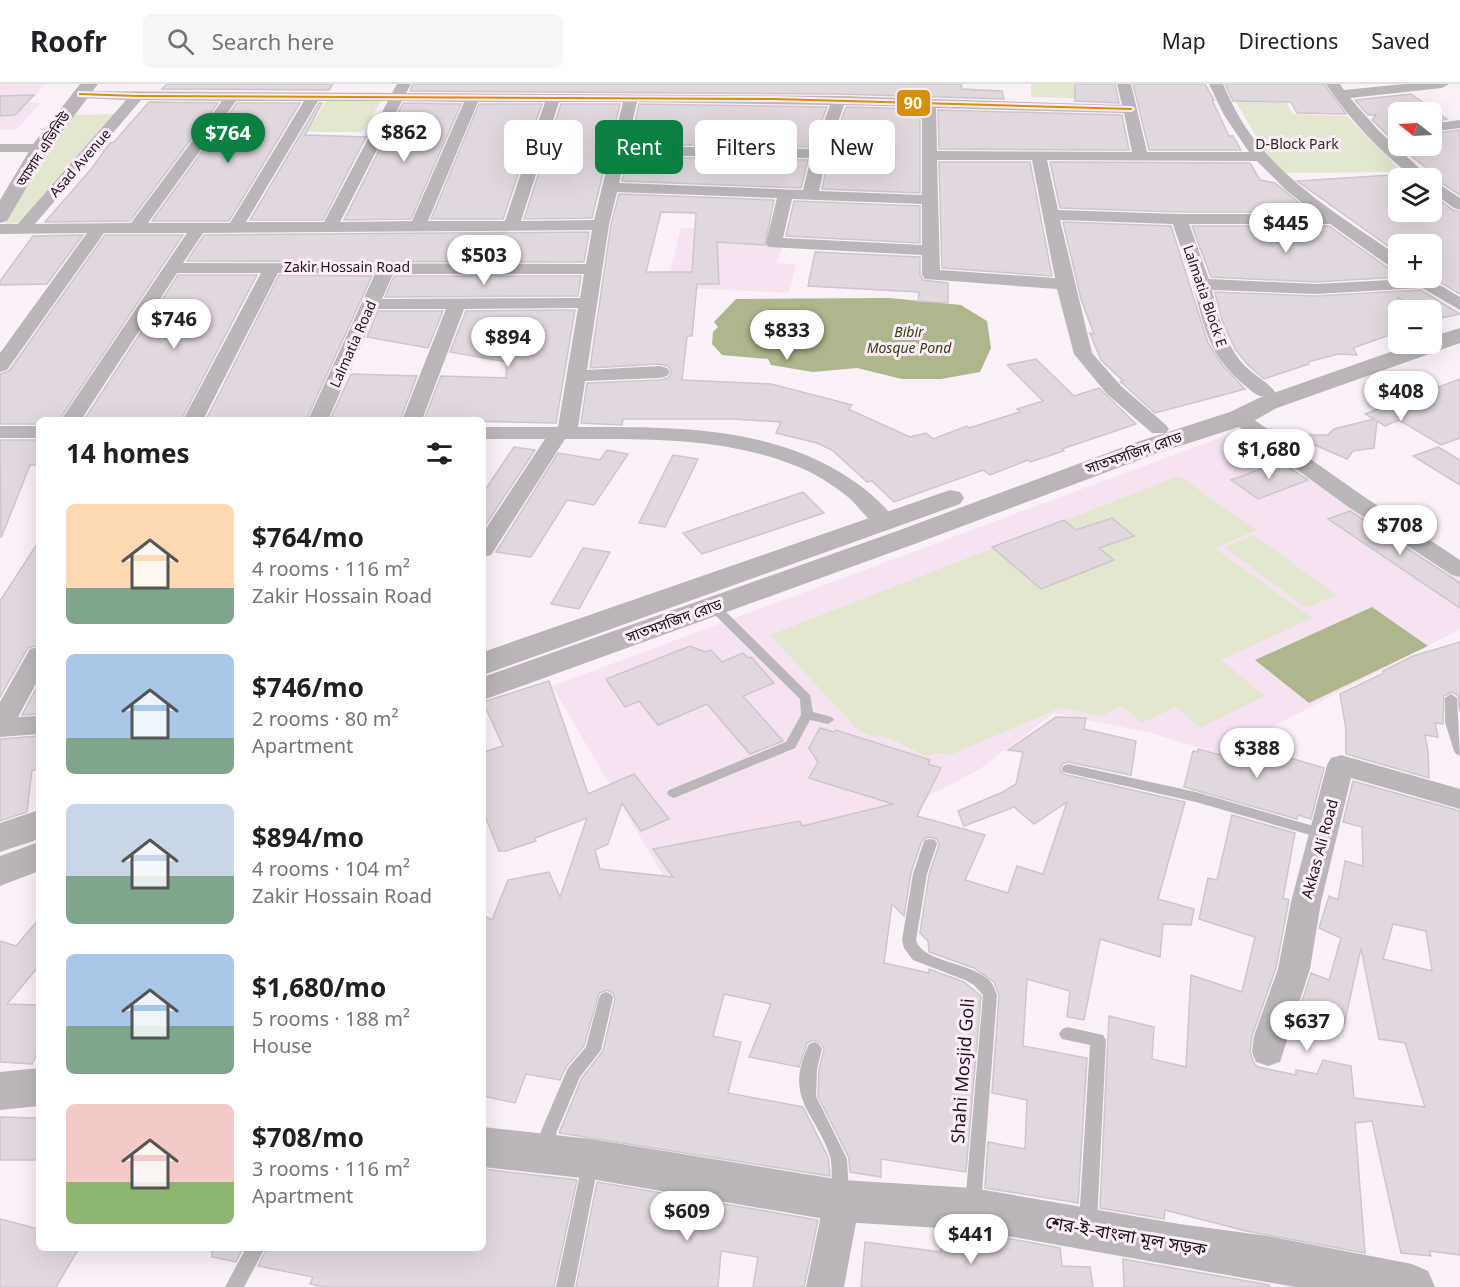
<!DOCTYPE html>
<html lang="en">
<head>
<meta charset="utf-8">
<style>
  :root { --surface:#fff; --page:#f6f6f6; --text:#202124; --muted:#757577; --line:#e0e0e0; --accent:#0b8043 }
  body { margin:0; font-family:"Noto Sans","Noto Sans Bengali",sans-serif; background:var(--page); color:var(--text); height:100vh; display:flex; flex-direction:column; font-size:22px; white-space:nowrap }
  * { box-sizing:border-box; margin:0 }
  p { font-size:20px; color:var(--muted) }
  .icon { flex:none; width:33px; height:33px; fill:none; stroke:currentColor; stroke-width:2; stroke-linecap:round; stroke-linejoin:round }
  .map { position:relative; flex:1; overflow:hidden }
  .side { position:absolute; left:36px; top:333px; width:450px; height:834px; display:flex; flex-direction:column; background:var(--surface); border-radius:9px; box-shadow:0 6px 24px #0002 }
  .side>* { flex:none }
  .top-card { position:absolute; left:504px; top:36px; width:570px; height:54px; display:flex; gap:12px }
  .needle { width:39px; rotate:288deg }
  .tools { position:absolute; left:1388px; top:18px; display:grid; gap:12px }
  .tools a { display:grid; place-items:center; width:54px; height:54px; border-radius:9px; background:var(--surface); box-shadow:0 6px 24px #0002; font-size:30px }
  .price { position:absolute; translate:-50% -51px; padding:0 14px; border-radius:21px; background:#fff; color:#222; font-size:20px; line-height:39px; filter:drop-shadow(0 2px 3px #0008) }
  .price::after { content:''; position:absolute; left:50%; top:36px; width:18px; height:14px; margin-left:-9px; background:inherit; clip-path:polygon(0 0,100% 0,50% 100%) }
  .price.current { background:var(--accent); color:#fff }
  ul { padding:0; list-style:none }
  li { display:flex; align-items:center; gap:18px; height:150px; padding:0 30px }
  li span { display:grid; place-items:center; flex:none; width:168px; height:120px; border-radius:9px; color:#555 }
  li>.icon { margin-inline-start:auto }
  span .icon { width:72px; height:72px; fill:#fffc; stroke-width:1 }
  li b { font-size:26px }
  h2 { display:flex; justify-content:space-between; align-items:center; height:72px; padding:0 30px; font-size:26px }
  .tag { padding:0 21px; border-radius:9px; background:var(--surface); box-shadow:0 6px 24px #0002; font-size:21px; line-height:54px }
  .tag.current { background:var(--accent); color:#fff }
  header { display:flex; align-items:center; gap:36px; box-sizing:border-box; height:84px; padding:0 30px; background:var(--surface); border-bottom:2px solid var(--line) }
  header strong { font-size:28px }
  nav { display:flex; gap:33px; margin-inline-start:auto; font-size:21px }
  .search { width:420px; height:54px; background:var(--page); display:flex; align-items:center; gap:15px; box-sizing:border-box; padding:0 21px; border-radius:9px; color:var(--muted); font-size:22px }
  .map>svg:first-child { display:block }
  .built { fill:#f5e3f1 }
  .green { fill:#e4e7cf }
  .water { fill:#aeb78b }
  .building { fill:#e2d9e0; stroke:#cdc6cb; stroke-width:1.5; fill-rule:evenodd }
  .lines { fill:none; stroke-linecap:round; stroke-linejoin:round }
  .service { fill:#bab6ba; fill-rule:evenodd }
  .minor { fill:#bab6ba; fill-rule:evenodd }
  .tertiary { fill:#bab6ba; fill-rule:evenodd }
  .secondary { fill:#bbb4b9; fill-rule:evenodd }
  .bus-1-casing { stroke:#ffecfb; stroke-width:4 }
  .bus-1 { fill:#d69004; fill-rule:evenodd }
  .labels { text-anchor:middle; stroke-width:6; stroke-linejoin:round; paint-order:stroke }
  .far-park-label { font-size:14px; fill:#272e11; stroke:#ffecfb }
  .far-street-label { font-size:14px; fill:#1b151a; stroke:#ffecfb }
  .far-water-label { font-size:14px; font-style:italic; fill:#36410e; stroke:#ffecfb }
  .street-label { font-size:15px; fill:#1b151a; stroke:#ffecfb }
  .near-street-label { font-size:18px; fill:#1b151a; stroke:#ffecfb }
  .line-badge { stroke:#ffecfb; stroke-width:2 }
  .badge-label { font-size:16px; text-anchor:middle; font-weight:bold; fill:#fff }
</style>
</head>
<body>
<header>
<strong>Roofr</strong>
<div class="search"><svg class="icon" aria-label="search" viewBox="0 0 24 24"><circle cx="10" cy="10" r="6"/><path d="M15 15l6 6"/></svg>Search here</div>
<nav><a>Map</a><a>Directions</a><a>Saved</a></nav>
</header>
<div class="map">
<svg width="1460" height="1203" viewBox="0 0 1460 1203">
  <rect width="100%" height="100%" fill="#fbf0f8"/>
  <path class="built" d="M0 0H46L29 18 41 19 16 46H0Z
    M681 144 770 147 782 165 777 179 796 181 789 209 666 203Z
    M1246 344 1460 494V545L1220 670 1151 649 1054 629 980 685 887 734 789 774 663 792 552 602Z"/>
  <path class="green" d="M1031 0H1106L1111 15 1031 13Z
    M327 16 381 17 362 48H307Z
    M1236 18 1286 19 1293 30 1347 32 1402 88 1284 89 1268 72Z
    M114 30 23 139 5 140 72 31Z
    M1179 392 1257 446 1215 464 1312 534 1221 576 1265 612 1200 644 1176 623 1141 639 1122 622 1101 632 1060 624 950 671 936 669 926 672 887 653 871 652 858 646 770 551Z
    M1254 451 1336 511 1306 524 1224 463Z"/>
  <path class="water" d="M889 214 961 221 987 237 991 264 980 288 941 295H902L857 284 813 288 771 281 768 275 722 271 712 260 713 248 718 243 714 238 736 215Z
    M1372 523 1428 562 1309 619 1255 576Z"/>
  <path class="building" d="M167 0H333L329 6 162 5Z
    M413 0H961L962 5 1002 7 1004 15 839 10 410 7Z
    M1075 0H1115L1119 19 1075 17Z
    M1133 0H1205L1214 16H1212L1229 52H1233L1241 66H1149Z
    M1225 0H1324L1346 30 1297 29 1291 18 1233 17Z
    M1411 10 1447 35 1431 38V28H1398V61L1372 36 1376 31H1368L1355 16Z
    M34 11 15 31 0 32V12Z
    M149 18 218 19 130 137 45 138 92 84 110 59 114 58Z
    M237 19H300L229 137H152Z
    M319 19H322L305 51 366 53 323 136H250Z
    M403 19 461 20 411 135 344 136Z
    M479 20H542L503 135H431Z
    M561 20H620L592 134 524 135Z
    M639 20 827 23 812 63 630 60Z
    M846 23 920 25V109L822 105 829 71Z
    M938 26 1122 31 1129 66 939 65Z
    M1460 46V111L1432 93 1428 89H1433L1398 62H1431V50Z
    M627 73 808 76 801 104 622 97Z
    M939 78H1030L1052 192 942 184Z
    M1050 78 1250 79 1260 96 1275 99 1310 128H1179L1060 124Z
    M1406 90 1411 94H1398V128H1431V110L1453 126 1460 128V210L1431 193V160H1398V169L1297 97Z
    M619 110 774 116 765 161 717 158 719 200H697L692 252H687L682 296 771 300 852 321 848 325 910 353 926 349 933 355 967 342 969 344 1020 328 1017 325 1043 317 1007 281 1036 275 1074 312 1099 304 1136 340 1062 365 1064 367 1030 378 1028 376 990 391 983 386 894 418 872 397 867 398 832 366 817 359 776 349 781 338 733 335H623L622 341 581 339 587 299 660 296 668 294 672 288 668 282 660 280 590 284 611 141ZM661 128 696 129 692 188H646Z
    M794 117 920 122V159L786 152Z
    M1063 138 1171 142 1208 259 1223 282 1245 305 1155 329 1123 300 1120 298 1123 297 1101 276 1090 249 1094 250 1081 215Z
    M1192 142H1329L1391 186 1398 187V193L1316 198 1211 193Z
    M589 148 584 178 187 177 204 151Z
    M83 151 47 200 0 201V197L33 152Z
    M105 151H183L59 336H39V340H0V290L9 287Z
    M815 168 920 173V191L923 196 948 199V219L918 217 919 208 808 202Z
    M178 191H257L181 336H84Z
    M279 191 372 192 306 336H206Z
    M394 192H581L578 212 385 213Z
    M1421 206 1460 230 1433 236 1431 234V226H1419L1398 213V248L1353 264 1357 271 1338 270 1308 278 1309 280 1264 295 1248 281 1235 265 1222 236 1215 208 1316 212Z
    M575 226 556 339 424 336 441 292 506 294 507 278 450 268 466 227Z
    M378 227H443L428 264 367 253Z
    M351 290 417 292 400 336H330Z
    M1460 295V354L1441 361 1399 336 1385 342 1377 337 1374 364 1353 367 1347 375 1292 351H1328L1334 345 1374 335 1365 330Z
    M0 356H39V381H30L1 454Z
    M514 363 535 366 483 445V409Z
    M1438 363 1460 376V401L1413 372Z
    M607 366 628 370 594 421 567 416 531 473 496 468 558 369 600 376Z
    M673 371 698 375 665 443 639 439Z
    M1280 378 1308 396 1258 415 1231 396Z
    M803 408 824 429 702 470 683 449Z
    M1350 427 1460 499V524L1328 435Z
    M1112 434 1134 452 1099 464 1114 476 1041 505 992 463 1064 436 1076 446Z
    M39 457V561L28 564 0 613V517Z
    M583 464 610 468 579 525 551 520Z
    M1460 558V628L1458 612 1452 608 1444 612 1443 640 1435 639 1438 653 1425 651 1428 667 1429 694 1346 670V645L1340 610 1384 589 1383 587 1413 572Z
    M690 562 705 568 711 566 722 578 743 569 748 574 751 573 774 599 743 612 783 657 750 670 707 620 658 641 639 617 625 623 606 595Z
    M549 597 588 710 634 690 669 735 641 747 622 719 608 760 595 766 600 785 673 793 653 765 800 737 802 742 893 720 809 694 818 678 809 664 820 644 834 648 836 646 930 676 928 680 941 684 917 732 985 751 965 796 1008 809 1017 782 1043 790 1067 718 1034 740 1014 723 964 742 958 727 1003 708 1016 700 1023 668 1008 666 1056 633 1086 634 1084 645 1136 657 1131 691 1068 678 1062 680 1060 686 1063 690 1185 718 1158 815 1194 825 1191 841 1163 840 1160 873 1100 855 1084 936 1067 933 1070 907 1027 895 1023 962 1087 974 1078 1119 985 1104 988 1058 1025 1065 1027 1016 992 1009 999 911 994 898 974 884 929 868 928 857 920 849 929 791 939 761 937 755 930 753 925 754 921 759 911 789 904 832 892 820 884 879 929 889V885L964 898 981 912 966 1088 881 1075V1093L850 1088 849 1074 818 1012 819 985 824 966 821 959 813 956 807 959 799 983 749 973 771 920 724 910 713 952 741 958 728 1009 803 1023 828 1073 830 1092 559 1049 582 994 603 967 615 915 613 909 607 906 599 909 584 962 566 983 560 996 526 990 515 1019 483 1012V831L492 836 508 796 549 788 560 813 587 734 535 754 536 757 506 767H499L483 727V668L503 662 483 618Z
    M39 599V630L22 631Z
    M39 652V686H32L27 728 0 737V655Z
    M1246 657 1291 671 1290 674 1324 684 1311 735 1298 731 1297 735 1184 703 1193 667 1198 668V665L1220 671Z
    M1353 697 1460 727V1171L1429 1167 1431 1172 1401 1169 1372 1037 1355 1039 1365 1169 1246 1147 1165 1126 1164 1135 1100 1124 1109 932 1154 943 1152 975 1186 983 1191 891 1242 908 1255 853 1199 835 1208 794 1217 796 1232 731 1295 749 1283 814 1289 816 1276 884 1252 952 1250 968 1254 979 1258 983 1296 991V986L1317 990 1323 976 1351 982 1354 1014 1425 1023 1405 959 1379 955 1361 864 1344 941 1300 924 1311 889 1329 896 1341 854 1319 844 1329 812 1338 816 1345 777 1363 782 1362 743 1343 738ZM1393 840 1426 847 1432 887 1383 875Z
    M39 835V882L7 920 39 921V966L32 980 0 978V857L16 862Z
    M0 1033 39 1034V1076H0Z
    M483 1085 577 1096 554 1203H326L310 1200 313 1193 258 1182 267 1164H483Z
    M597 1098 818 1136 804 1203H753L758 1173 721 1167 718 1203H576Z
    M0 1135 39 1145V1164H79L56 1203H0Z
    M940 1147 974 1148 1060 1164 1062 1182 1090 1183 1093 1203H861L865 1158 941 1168Z
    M212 1164H243L236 1178 212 1173Z
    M1123 1175 1269 1201V1203H1124Z"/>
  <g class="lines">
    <path class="service" d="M714 519 718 520 810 611 813 628 832 633 834 636 828 640 810 636 795 664 674 714 669 712 667 709 669 706 786 658 801 631 800 615 710 526 708 523 710 520Z
      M1451 610 1457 614 1460 672 1456 670 1454 667 1445 638V614Z
      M1068 680 1196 708 1324 745 1329 746 1331 750 1329 754 1324 755 1196 718 1063 688 1062 685 1063 682Z
      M930 755 935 756 937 760 927 790 916 856C922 879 974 878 991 898 994 902 995 907 997 911L981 1121 979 1127 973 1129 967 1127 965 1121 983 911 974 901 965 896 913 876 904 864 902 856 913 790 923 760 925 756Z
      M606 908 611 910 613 914 601 966 580 993 557 1047 551 1071 545 1074 539 1071 537 1066 541 1047 568 984 586 963 599 914 601 910Z
      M1067 943 1103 951 1106 956 1097 1139 1094 1145 1088 1147 1082 1145 1079 1139 1090 961 1062 955 1059 950 1062 945Z
      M814 958 819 960 822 965 817 985 816 1012 847 1075 849 1112 847 1118 841 1120 835 1118C829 1104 834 1087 830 1072 815 1027 783 1015 809 960Z
      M590 1073 596 1076 598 1081 574 1203H556L582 1081 584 1076Z
      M246 1164H265L244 1203H225Z"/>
    <path class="minor" d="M397 0H411L406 9 839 12 1122 21 1117 0H1131L1147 68H1249L1224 31 1209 0H1223C1232 20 1241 39 1255 56 1293 105 1348 137 1398 172V185L1392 184 1330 140H1189L1209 195 1316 200 1428 194 1460 213V226L1422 204 1316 210 1212 206C1218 233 1226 263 1246 283 1255 292 1268 298 1275 308L1272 312C1261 315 1256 311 1248 304 1209 273 1205 246 1193 201 1188 180 1179 160 1173 140L1060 136 1092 269 1121 302 1166 341 1169 345 1166 349H1152L1107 310 1074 270 1057 205 925 195 922 191V171L768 163 766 159 777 114 617 108 609 141 587 286 660 282 667 284 670 288 667 292 660 294 585 297 578 343C672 343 771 341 852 396 867 406 884 420 895 436L892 441C887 442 883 443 878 441 867 437 858 421 848 413 837 404 823 395 810 388 733 352 648 355 565 355L491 471 483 473V449L545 355H483V343H558L578 224 464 225 422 336H402L446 225H377L328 336H308L375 190 278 189 203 336H183L261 189H177L81 336H61L187 149H104L7 286 0 288V269L87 149 0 150V140H18L126 16 80 14 75 13 73 10 75 7 392 9ZM141 16 222 17 131 139 35 140ZM236 17H304L230 139H148ZM318 17H388L324 138H246ZM402 17 464 18 412 137 340 138ZM478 18H545L505 137H428ZM559 18H623L594 136 521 137ZM637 18 830 21 814 65 627 62ZM844 21 922 23V111L819 107 827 70ZM936 24 1124 29 1132 68 937 67ZM625 71 811 74 803 106 619 99ZM937 76H1032L1055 194 940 186ZM1047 76 1257 77 1287 107 1316 130H1179L1058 126ZM792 115 922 120V161L783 154ZM592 146 586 180 183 179 203 149ZM393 190H584L580 214 382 215Z
      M1326 0H1340L1344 6 1404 0H1449L1442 4 1350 14 1379 47 1430 94H1414C1380 68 1350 36 1326 0Z
      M1460 36V44L1431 48V40Z
      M0 60H41L48 64 41 68H0Z
      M1431 95 1460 114V126L1454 124 1431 107Z
      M1239 328 1246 330 1363 412 1460 476V493L1452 491 1347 422 1232 338 1229 334 1232 330Z
      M0 342H39V354H0Z
      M39 563V594L18 633 39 632V650L0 653V618L30 565Z
      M1341 671 1460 705V725L1351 694 1321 818 1310 885 1280 978 1268 982 1256 978 1252 968 1254 952 1278 885 1291 818 1327 681 1331 674Z
      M842 1100 855 1105 860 1117 844 1203H806L824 1117 829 1105Z"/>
    <path class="tertiary" d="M39 984V1022L0 1026V988Z
      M483 1043 591 1055 842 1096 973 1104 1179 1140 1268 1152 1412 1180 1428 1187 1435 1203H1295L973 1146 842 1138 591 1095 483 1083Z"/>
    <path class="secondary" d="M80 0H98L50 64 7 137 0 139V116L34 59Z
      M1460 244V259L1277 324 1248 340 1155 370 920 458 483 616V593L900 446 1137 358 1230 328 1259 314 1413 260H1431V253Z
      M950 406 960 408 964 414 960 420 483 591V568Z
      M39 726V755L0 768V739Z
      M39 758V787L0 802V772Z"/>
    <g class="bus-1-casing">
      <path id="bus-1" d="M80 9 137 11 774 14 1131 24 1133 25 1131 26 774 16 137 13 79 11V9Z"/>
    </g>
    <use href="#bus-1" class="bus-1"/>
  </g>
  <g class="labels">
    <g class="far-park-label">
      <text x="1297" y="65">D-Block Park</text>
    </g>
    <g class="far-street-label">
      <text transform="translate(43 65) rotate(-57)" y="5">আসাদ এভিনিউ</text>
      <text transform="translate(80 79) rotate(-49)" y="5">Asad Avenue</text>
      <text x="347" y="188">Zakir Hossain Road</text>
      <text transform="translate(1205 212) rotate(71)" y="5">Lalmatia Block E</text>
      <text transform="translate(353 260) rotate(-66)" y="5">Lalmatia Road</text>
    </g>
    <g class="far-water-label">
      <text x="909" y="253">Bibir<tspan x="909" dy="16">Mosque Pond</tspan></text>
    </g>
    <g class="street-label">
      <text transform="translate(1134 369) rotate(-19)" y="5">সাতমসজিদ রোড</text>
      <text transform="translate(674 537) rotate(-20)" y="5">সাতমসজিদ রোড</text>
      <text transform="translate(1320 765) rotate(-75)" y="5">Akkas Ali Road</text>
    </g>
    <g class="near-street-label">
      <text transform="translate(963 987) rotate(-86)" y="6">Shahi Mosjid Goli</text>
      <text transform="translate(1126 1152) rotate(10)" y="6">শের-ই-বাংলা মূল সড়ক</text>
    </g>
  </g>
  <rect class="line-badge" x="896" y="5" width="35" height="28" rx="6" fill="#d69004"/>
  <g class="badge-label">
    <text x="913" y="25">90</text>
  </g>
</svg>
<div class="tools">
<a><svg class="needle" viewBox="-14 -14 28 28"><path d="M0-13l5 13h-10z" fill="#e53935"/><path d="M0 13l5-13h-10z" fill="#757577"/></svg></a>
<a><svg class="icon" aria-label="layers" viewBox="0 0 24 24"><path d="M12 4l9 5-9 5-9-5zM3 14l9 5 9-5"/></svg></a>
<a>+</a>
<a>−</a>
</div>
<b class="price" style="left:404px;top:79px">$862</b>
<b class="price current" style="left:228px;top:80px">$764</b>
<b class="price" style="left:1286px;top:170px">$445</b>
<b class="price" style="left:484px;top:202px">$503</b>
<b class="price" style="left:174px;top:266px">$746</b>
<b class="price" style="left:787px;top:277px">$833</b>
<b class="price" style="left:508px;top:284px">$894</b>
<b class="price" style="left:1401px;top:338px">$408</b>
<b class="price" style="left:1269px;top:396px">$1,680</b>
<b class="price" style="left:1400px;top:472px">$708</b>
<b class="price" style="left:1257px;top:695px">$388</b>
<b class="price" style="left:1307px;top:968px">$637</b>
<b class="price" style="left:687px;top:1158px">$609</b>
<b class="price" style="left:971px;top:1181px">$441</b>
<div class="top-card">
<a class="tag">Buy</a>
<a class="tag current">Rent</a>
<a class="tag">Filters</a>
<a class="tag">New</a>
</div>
<section class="side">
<h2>14 homes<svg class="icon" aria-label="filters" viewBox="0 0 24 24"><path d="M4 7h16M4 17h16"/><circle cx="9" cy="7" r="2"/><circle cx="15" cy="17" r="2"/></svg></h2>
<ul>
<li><span style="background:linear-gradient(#ffd9b3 70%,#7fa58c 0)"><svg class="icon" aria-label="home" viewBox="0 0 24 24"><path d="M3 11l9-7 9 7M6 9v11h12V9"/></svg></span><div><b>$764/mo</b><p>4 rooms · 116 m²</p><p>Zakir Hossain Road</p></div></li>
<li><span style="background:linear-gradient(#a9c7e8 70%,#7fa58c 0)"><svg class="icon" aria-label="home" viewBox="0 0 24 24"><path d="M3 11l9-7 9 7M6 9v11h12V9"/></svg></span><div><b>$746/mo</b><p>2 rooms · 80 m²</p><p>Apartment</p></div></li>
<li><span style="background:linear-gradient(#c9d6e8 60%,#7fa58c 0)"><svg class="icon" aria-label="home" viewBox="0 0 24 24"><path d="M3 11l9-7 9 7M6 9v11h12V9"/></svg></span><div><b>$894/mo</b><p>4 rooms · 104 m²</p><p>Zakir Hossain Road</p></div></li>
<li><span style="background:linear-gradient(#a9c7e8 60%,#7fa58c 0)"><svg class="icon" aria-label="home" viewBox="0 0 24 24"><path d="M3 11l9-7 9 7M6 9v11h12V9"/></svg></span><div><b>$1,680/mo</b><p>5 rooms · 188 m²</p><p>House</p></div></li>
<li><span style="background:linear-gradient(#f6c9c9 65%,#8fb573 0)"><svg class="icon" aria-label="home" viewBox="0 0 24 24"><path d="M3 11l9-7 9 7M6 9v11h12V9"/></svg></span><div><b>$708/mo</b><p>3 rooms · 116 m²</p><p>Apartment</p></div></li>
</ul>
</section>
</div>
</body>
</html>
